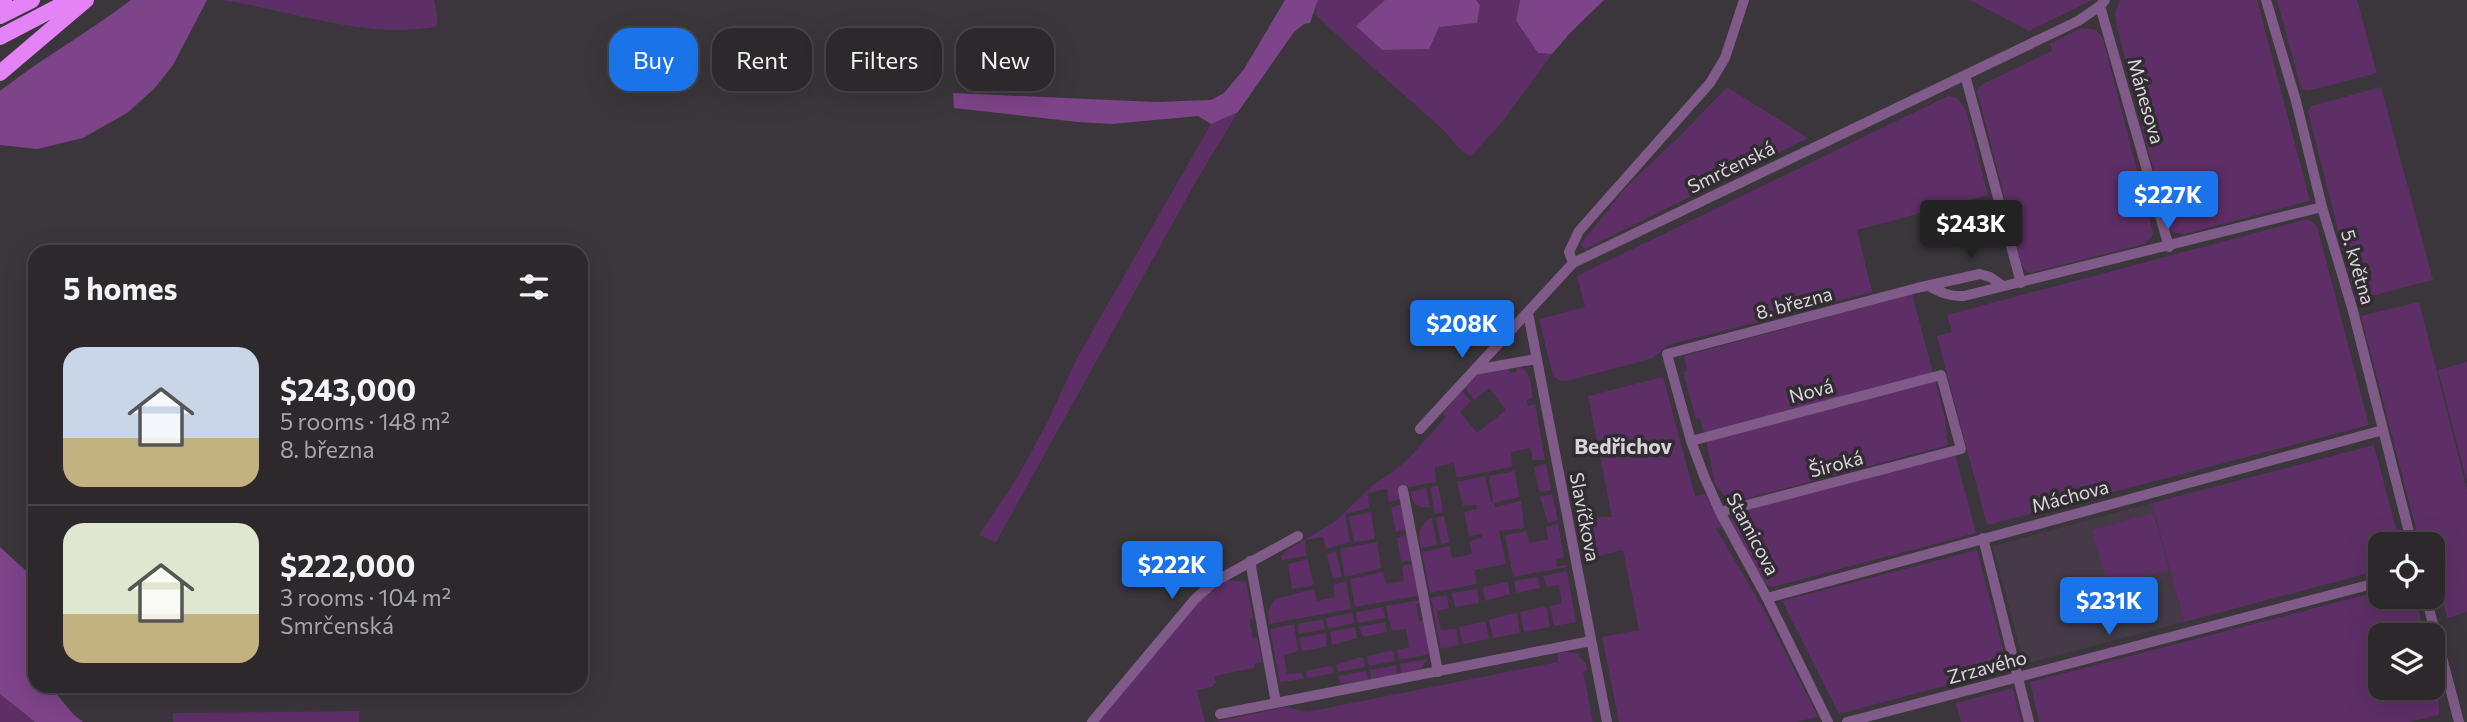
<!DOCTYPE html>
<html lang="en">
<head>
<meta charset="utf-8">
<style>
  :root { --surface:#2c282c; --page:#343034; --text:#f1f3f6; --muted:#a6a6a9; --line:#484448; --accent:#1a73e8 }
  body { margin:0; font-family:Commissioner,sans-serif; background:var(--page); color:var(--text); height:100vh; display:flex; flex-direction:column; font-size:26px; white-space:nowrap }
  * { box-sizing:border-box; margin:0 }
  p { font-size:23px; color:var(--muted) }
  .icon { flex:none; width:38px; height:38px; fill:none; stroke:currentColor; stroke-width:2; stroke-linecap:round; stroke-linejoin:round }
  .map { position:relative; flex:1; overflow:hidden }
  .details { position:absolute; left:28px; top:245px; width:560px; height:448px; display:flex; flex-direction:column; background:var(--surface); border-radius:21px; box-shadow:0 7px 28px #0002,0 0 0 2px var(--line) }
  .details>* { flex:none }
  .guide { position:absolute; left:609px; top:28px; width:665px; height:63px; display:flex; gap:14px }
  .fabs { position:absolute; left:2368px; top:532px; display:grid; gap:14px }
  .fabs a { display:grid; place-items:center; width:77px; height:77px; border-radius:14px; background:var(--surface); box-shadow:0 7px 28px #0002,0 0 0 2px var(--line); font-size:35px }
  .price { position:absolute; translate:-50% -60px; padding:0 16px; border-radius:7px; background:var(--accent); color:#fff; font-size:23px; line-height:46px; filter:drop-shadow(0 2px 4px #0008) }
  .price::after { content:''; position:absolute; left:50%; top:42px; width:21px; height:16px; margin-left:-10px; background:inherit; clip-path:polygon(0 0,100% 0,50% 100%) }
  .price.active { background:#222; color:#fff }
  ul { padding:0; list-style:none }
  li { display:flex; align-items:center; gap:21px; height:175px; padding:0 35px }
  li+li { border-top:2px solid var(--line) }
  li span { display:grid; place-items:center; flex:none; width:196px; height:140px; border-radius:21px; color:#555 }
  li>.icon { margin-inline-start:auto }
  span .icon { width:84px; height:84px; fill:#fffc; stroke-width:1 }
  li b { font-size:30px }
  h2 { display:flex; justify-content:space-between; align-items:center; height:84px; padding:0 35px; font-size:30px }
  .chip { padding:0 24px; border-radius:21px; background:var(--surface); box-shadow:0 7px 28px #0002,0 0 0 2px var(--line); font-size:24px; line-height:63px }
  .chip.active { background:var(--accent); color:#fff }
  .map>svg:first-child { display:block }
  .built { fill:#443b46 }
  .green { fill:#5e2f67 }
  .forest { fill:#7e4489 }
  .lines { fill:none; stroke-linecap:round; stroke-linejoin:round }
  .minor { stroke:#805a88; stroke-width:10 }
  .highway { stroke:#e383f5; stroke-width:16 }
  .labels { text-anchor:middle; stroke-width:7; stroke-linejoin:round; paint-order:stroke }
  .street-label { font-size:19px; fill:#dad7da; stroke:#302c31 }
  .neighbourhood-label { font-size:21px; font-weight:bold; fill:#d8d2d9; stroke:#302c31 }
</style>
</head>
<body>
<div class="map">
<svg width="2467" height="722" viewBox="0 0 2467 722">
  <rect width="100%" height="100%" fill="#3a363b"/>
  <path class="built" d="M2152 503 2184 622 2024 664 1993 546Z"/>
  <path class="green" d="M220 0H434L438 21 435 27C362 39 292 10 220 0Z
    M1318 0H1385L1356 26 1382 50 1429 49 1439 27 1477 23 1480 5 1476 0H1520L1516 22 1538 53 1552 54 1503 121 1471 156C1459 152 1450 135 1440 127 1398 89 1355 53 1315 14Z
    M1970 0H2092L2029 31Z
    M2120 0H2257L2310 201 2184 234 2172 232 2167 223 2117 27 2115 13Z
    M2277 0H2357L2377 73 2307 91 2301 88Z
    M2081 28 2096 30 2103 39 2153 232 2152 237 2144 244 2030 273 2025 270 2021 263 1977 90 1983 84 2052 51 2050 44Z
    M1727 87 1808 138 1585 249 1581 244 1627 186 1682 134Z
    M2381 87 2433 280 2356 300 2308 112 2311 106Z
    M1948 96 1958 98 1966 111 1988 195 1857 230 1872 292 1668 345 1653 358 1567 381H1561L1553 376 1539 319 1585 307 1577 276Z
    M1238 112 1195 183 996 542 979 535 1017 478 1048 421 1077 358 1211 124Z
    M2308 219 2317 226 2369 425 1987 525 1937 336 1952 332 1947 315Z
    M1912 294 1933 373 1704 433 1700 418 1696 419 1683 372 1687 371 1684 356Z
    M2419 302 2467 490V612L2447 618 2444 605 2436 607 2433 594 2432 544H2420L2361 316Z
    M2467 362V482L2438 370Z
    M1516 366C1532 369 1530 384 1533 398L1527 400 1528 406 1535 404 1545 460H1533L1530 448 1511 452 1512 467 1460 477 1456 476 1454 463 1435 467 1436 482 1399 489 1401 499 1389 502 1387 489 1368 493 1369 508 1345 514 1350 542 1326 549 1323 537 1305 540 1306 556 1282 560 1281 556 1286 551 1336 521 1374 484 1394 471 1412 455 1446 417 1443 413 1462 391 1471 401 1460 412 1477 433 1506 410 1489 388 1474 400 1465 388 1476 375 1509 367 1510 373 1517 372Z
    M1663 377 1695 496 1705 494 1722 526 1716 529 1762 606 1818 717 1795 722H1619L1602 637 1639 630 1623 550 1585 559 1578 526C1585 517 1602 516 1612 517L1588 396Z
    M1935 380 1945 419 1948 445 1730 503 1715 484 1706 440Z
    M2374 445 2400 544H2380V570L2184 622 2152 503Z
    M1955 454 1976 533 1772 587 1765 584 1730 522 1732 515 1737 512Z
    M1546 464 1551 490 1542 492 1539 491 1534 467Z
    M1515 471 1519 497 1494 503 1495 507 1521 501 1524 528 1499 531 1506 564 1474 570 1477 584 1430 593 1422 552 1450 546 1452 558 1472 554 1470 542 1482 537 1481 534 1469 536 1464 512 1477 509 1476 505 1463 506 1457 482 1485 476 1491 502 1493 501 1489 476Z
    M1438 485 1443 510 1442 512 1435 514 1430 488Z
    M1426 488 1430 508 1418 506 1414 503 1410 492Z
    M1552 494 1558 520 1548 523 1540 497Z
    M1401 504 1407 529 1396 532 1391 508Z
    M1371 512 1375 539 1354 542 1349 517Z
    M2153 513 2169 570 2108 587 2092 530Z
    M1444 516 1449 540 1448 543 1441 544 1436 518Z
    M1432 518 1437 545 1421 548C1418 535 1418 524 1432 518Z
    M1558 524 1564 557 1556 560 1557 567 1566 565V567L1513 577 1505 535 1527 531 1529 543 1548 539 1546 527Z
    M1408 534 1413 560 1401 562 1397 538Z
    M1377 542 1381 568 1345 577 1340 549Z
    M1977 550 2008 669 1839 714 1782 601Z
    M1336 551 1342 577 1333 579 1327 555Z
    M1308 559 1313 583 1311 586 1292 589 1288 564Z
    M1413 564 1418 596 1355 607 1350 579 1383 572 1386 584 1404 581 1402 568 1405 565Z
    M1567 571 1576 622 1554 626 1550 606 1562 603 1559 585 1547 587 1543 576Z
    M1538 577 1540 588 1516 593 1514 581Z
    M1228 580 1246 582 1253 618 1249 620 1253 638 1257 637 1262 662 1254 664V668L1214 676 1216 683 1213 684V687L1197 690 1205 722H1098L1197 603 1213 589Z
    M1346 581 1351 609 1269 624 1268 611 1275 599 1314 589 1317 601 1335 597 1333 585Z
    M1508 582 1510 594 1485 601 1483 587Z
    M1477 589 1479 603 1455 607 1452 593Z
    M2380 591V597H2415L2425 635H2380V688H2432L2433 664 2439 690V715L2409 722H2039L2030 682Z
    M1447 595 1449 608 1437 611 1441 630 1456 629 1459 645 1441 649 1431 598Z
    M1420 600 1421 603 1416 604 1419 621 1425 620 1430 651 1426 655 1399 660 1397 650 1409 647 1406 629 1393 631 1391 628 1386 606Z
    M1383 607 1385 618 1358 623 1356 612Z
    M1544 607 1547 608 1550 627 1524 632 1520 612Z
    M1352 613 1354 623 1328 629 1326 618Z
    M1514 613 1517 614 1520 633 1493 638 1489 620Z
    M1323 619 1325 629 1299 634 1298 624Z
    M1385 622 1387 632 1363 637 1359 627Z
    M1483 622 1486 623 1489 639 1463 644 1459 627Z
    M1294 624 1298 650 1296 652 1284 655 1287 674 1302 673 1304 679 1280 682 1270 629Z
    M1355 627 1357 638 1332 645 1330 632Z
    M1326 633V647L1302 651 1299 638Z
    M1391 651 1393 652 1395 661 1369 666 1367 656Z
    M1566 652 1580 654 1579 657 1586 663 1587 670 1583 671 1593 722H1214L1287 707 1307 712 1558 662 1557 653Z
    M1360 657 1363 658 1365 667 1338 672 1336 665Z
    M1428 659 1420 669 1401 673 1400 664Z
    M1396 665 1397 674 1371 680 1370 670Z
    M1330 666 1333 667 1334 673 1307 678 1306 671Z
    M1366 671 1368 680 1340 684 1339 676Z
    M2013 688 2021 722H1961L1956 703Z
    M0 694 35 722H0Z
    M359 711V722H173V713Z"/>
  <path class="forest" d="M131 0H207L173 65 154 89 127 113 83 138 37 149 0 145V91C42 58 89 32 131 0Z
    M1285 0H1318L1310 23 1304 24 1294 32 1238 112 1211 124 1198 116 1112 124 1078 122 954 108 953 93 1156 102 1211 100 1224 93 1244 69Z
    M1385 0H1476L1480 5 1477 23 1439 27 1429 49 1382 50 1356 26Z
    M1520 0H1604L1571 32 1552 54 1538 53 1516 21Z
    M0 547 35 579V686H50L73 714 83 722H35L0 694Z"/>
  <g class="lines">
    <path class="minor" d="M2266 0 2296 101 2322 207 2353 311 2412 544
      M2100 6 2169 247
      M1965 75 2021 283
      M1573 263 1569 252 1579 231 1710 83 1725 58 1744 0
      M1929 286C1940 292 1950 297 1964 296L2322 207
      M1528 313 1607 722
      M1474 370 1536 359
      M1420 429 1573 263 2078 21 2100 6 2105 0
      M1691 441 1941 375 1961 449 1720 512
      M1403 490 1438 672
      M1983 538 2029 722
      M1250 561 1276 703
      M2426 597 2459 722
      M1767 598 2383 430
      M1220 714 1591 641
      M1092 722 1195 599 1214 582 1298 536
      M1828 722 1767 598 1720 512 1704 476 1691 441 1667 354 1917 288 1980 274 1990 277 2003 286
      M1847 722 2380 582"/>
    <path class="highway" d="M0 2 4 0
      M0 16 32 0
      M0 37 71 0
      M0 73 86 0"/>
  </g>
  <g class="labels">
    <g class="street-label">
      <text transform="translate(2146 101) rotate(74)" y="7">Mánesova</text>
      <text transform="translate(1731 167) rotate(-26)" y="7">Smrčenská</text>
      <text transform="translate(2358 267) rotate(74)" y="7">5. května</text>
      <text transform="translate(1794 303) rotate(-15)" y="7">8. března</text>
      <text transform="translate(1811 391) rotate(-15)" y="7">Nová</text>
      <text transform="translate(1836 464) rotate(-15)" y="7">Široká</text>
      <text transform="translate(2070 496) rotate(-15)" y="7">Máchova</text>
      <text transform="translate(1585 517) rotate(79)" y="7">Slavíčkova</text>
      <text transform="translate(1753 534) rotate(62)" y="7">Stamicova</text>
      <text transform="translate(1987 667) rotate(-15)" y="7">Zrzavého</text>
    </g>
    <g class="neighbourhood-label">
      <text x="1623" y="454">Bedřichov</text>
    </g>
  </g>
</svg>
<div class="fabs">
<a><svg class="icon" aria-label="locate" viewBox="0 0 24 24"><circle cx="12" cy="12" r="6"/><path d="M12 2v4M12 18v4M2 12h4M18 12h4"/></svg></a>
<a><svg class="icon" aria-label="layers" viewBox="0 0 24 24"><path d="M12 4l9 5-9 5-9-5zM3 14l9 5 9-5"/></svg></a>
</div>
<b class="price" style="left:2168px;top:231px">$227K</b>
<b class="price active" style="left:1971px;top:260px">$243K</b>
<b class="price" style="left:1462px;top:360px">$208K</b>
<b class="price" style="left:1172px;top:601px">$222K</b>
<b class="price" style="left:2109px;top:637px">$231K</b>
<div class="guide">
<a class="chip active">Buy</a>
<a class="chip">Rent</a>
<a class="chip">Filters</a>
<a class="chip">New</a>
</div>
<section class="details">
<h2>5 homes<svg class="icon" aria-label="filters" viewBox="0 0 24 24"><path d="M4 7h16M4 17h16"/><circle cx="9" cy="7" r="2"/><circle cx="15" cy="17" r="2"/></svg></h2>
<ul>
<li><span style="background:linear-gradient(#c9d6e8 65%,#c2b280 0)"><svg class="icon" aria-label="home" viewBox="0 0 24 24"><path d="M3 11l9-7 9 7M6 9v11h12V9"/></svg></span><div><b>$243,000</b><p>5 rooms · 148 m²</p><p>8. března</p></div></li>
<li><span style="background:linear-gradient(#dfe7d0 65%,#c2b280 0)"><svg class="icon" aria-label="home" viewBox="0 0 24 24"><path d="M3 11l9-7 9 7M6 9v11h12V9"/></svg></span><div><b>$222,000</b><p>3 rooms · 104 m²</p><p>Smrčenská</p></div></li>
</ul>
</section>
</div>
</body>
</html>
